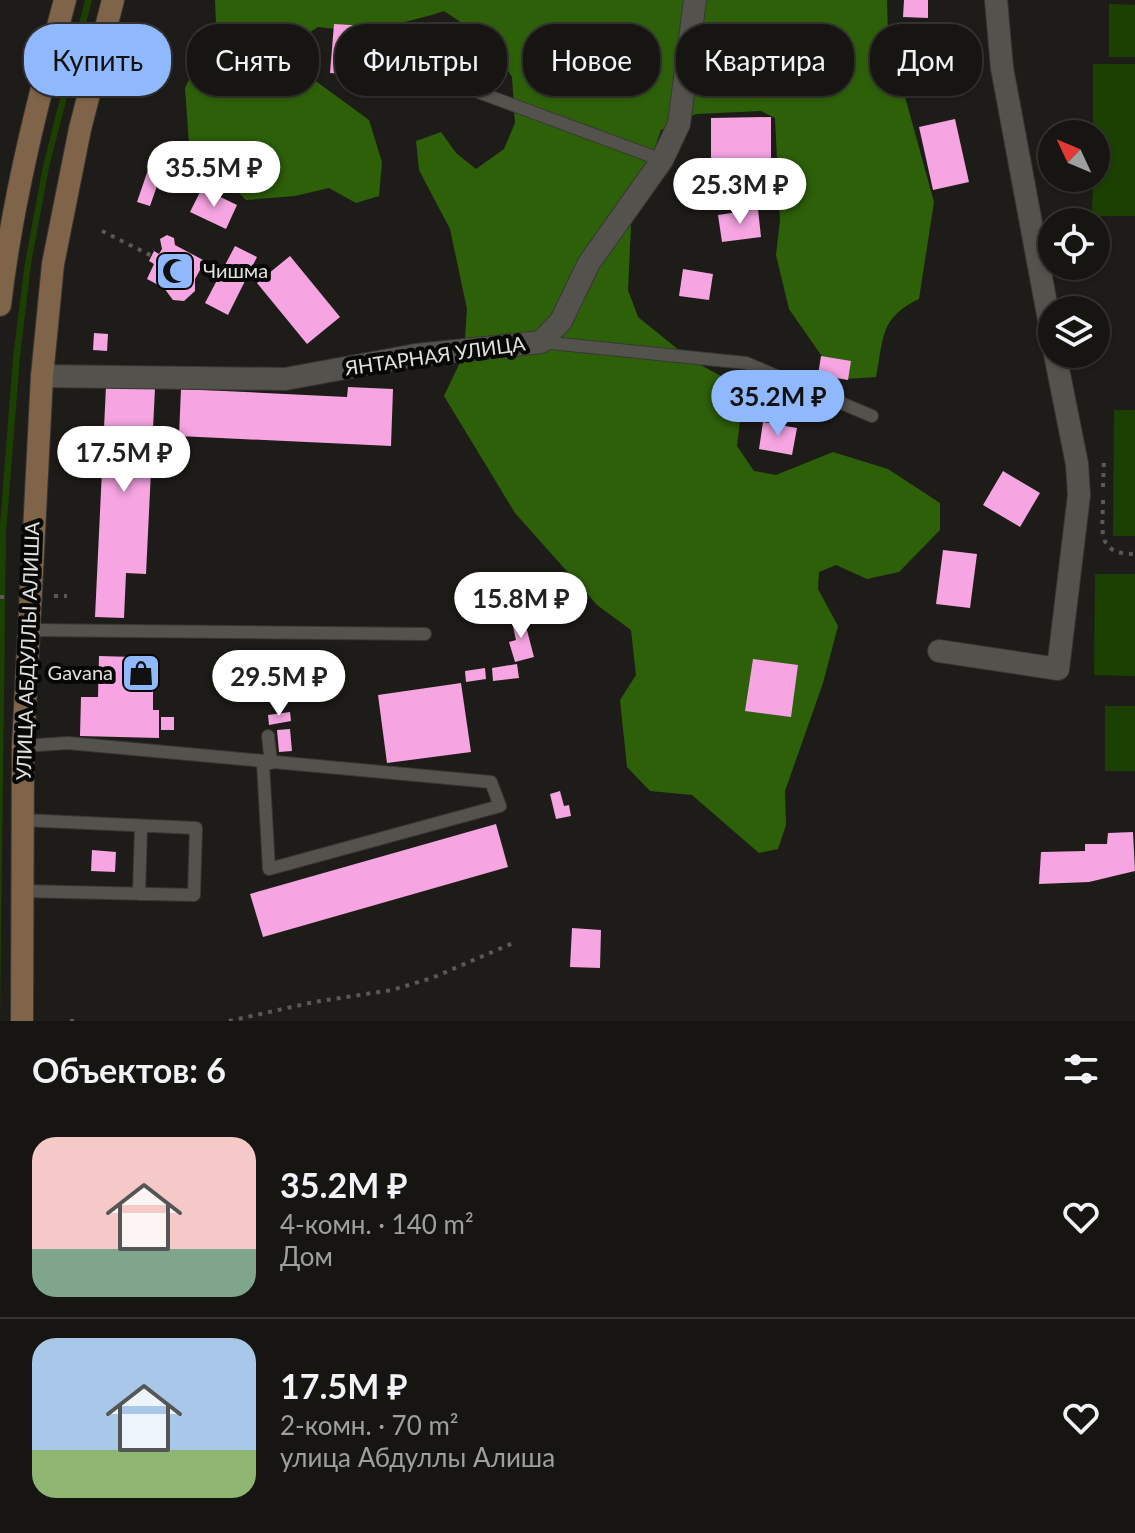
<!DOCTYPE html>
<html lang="ru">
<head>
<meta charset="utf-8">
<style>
  :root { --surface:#161512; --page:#1f1e1b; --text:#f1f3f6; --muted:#9e9f9f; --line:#353432; --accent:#90b8fd }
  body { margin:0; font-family:Lato,sans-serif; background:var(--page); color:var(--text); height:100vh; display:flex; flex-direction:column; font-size:30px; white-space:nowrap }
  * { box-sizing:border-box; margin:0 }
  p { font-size:26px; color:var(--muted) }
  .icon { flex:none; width:44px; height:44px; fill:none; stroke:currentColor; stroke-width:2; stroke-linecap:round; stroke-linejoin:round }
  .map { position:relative; height:1021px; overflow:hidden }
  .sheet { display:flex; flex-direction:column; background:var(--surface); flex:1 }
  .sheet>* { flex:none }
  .hud { position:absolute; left:24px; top:24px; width:1088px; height:72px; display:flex; gap:16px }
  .needle { width:52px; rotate:314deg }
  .buttons { position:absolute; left:1038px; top:120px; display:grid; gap:16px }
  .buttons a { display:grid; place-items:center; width:72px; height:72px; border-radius:50%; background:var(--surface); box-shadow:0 2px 6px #0004,0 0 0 2px var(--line); font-size:40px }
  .price { position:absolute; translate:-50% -68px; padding:0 18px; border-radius:28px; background:#fff; color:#222; font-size:26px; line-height:52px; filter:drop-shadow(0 2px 4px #0008) }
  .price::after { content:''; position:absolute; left:50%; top:48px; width:24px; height:18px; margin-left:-12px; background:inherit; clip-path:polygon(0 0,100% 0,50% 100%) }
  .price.active { background:var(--accent); color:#111 }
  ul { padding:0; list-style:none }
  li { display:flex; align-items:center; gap:24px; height:200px; padding:0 32px }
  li+li { border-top:2px solid var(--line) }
  li span { display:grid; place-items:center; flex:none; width:224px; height:160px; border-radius:24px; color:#555 }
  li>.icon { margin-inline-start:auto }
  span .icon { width:96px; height:96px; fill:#fffc; stroke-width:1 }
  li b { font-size:34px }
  h2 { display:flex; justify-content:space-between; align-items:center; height:96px; padding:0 32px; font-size:34px }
  .pill { padding:0 28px; border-radius:32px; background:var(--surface); box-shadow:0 2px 6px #0004,0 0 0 2px var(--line); font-size:28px; line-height:72px }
  .pill.active { background:var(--accent); color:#111 }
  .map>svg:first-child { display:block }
  .green { fill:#1b4002 }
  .forest { fill:#2e600a }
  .building { fill:#f6a4e2 }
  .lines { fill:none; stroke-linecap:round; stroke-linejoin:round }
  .service-casing { stroke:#383734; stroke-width:14 }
  .minor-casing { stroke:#383734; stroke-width:24 }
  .secondary-casing { stroke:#383734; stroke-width:24 }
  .path { stroke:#5b5955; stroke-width:4; stroke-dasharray:4 6; stroke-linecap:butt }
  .service { stroke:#54524d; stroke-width:12 }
  .minor { stroke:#54524d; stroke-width:22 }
  .secondary { stroke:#7f644a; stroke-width:22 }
  .labels { text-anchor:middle; stroke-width:8; stroke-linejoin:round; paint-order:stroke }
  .poi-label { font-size:20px; fill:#e1e0dd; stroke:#070706; text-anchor:start }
  .street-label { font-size:20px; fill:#e1e0dd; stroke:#070706 }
</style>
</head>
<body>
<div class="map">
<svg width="1135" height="1021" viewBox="0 0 1135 1021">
  <rect width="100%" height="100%" fill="#1e1c18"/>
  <path class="green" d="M85 0H92L49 167 31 264 20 357 6 533 0 1021V525L13 357 25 263 43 166Z
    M1109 4 1135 5V57H1109Z
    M1093 64H1135V216H1092L1093 178H1096V134H1093Z
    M1114 410H1135V536H1113Z
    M1095 574H1135V676L1094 675Z
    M1105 706H1135V771H1105Z"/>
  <path class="forest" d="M215 0H887L888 35 934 202 919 299C879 318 884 338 876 377L846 379 821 355 789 309 776 255 780 220 775 118 761 111 696 114 661 130 649 164 625 198 631 227 628 290 638 317 690 359 728 380 742 404 737 446 754 471 776 475 833 452 888 469 940 503V530L899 572 867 579 836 565 819 572 818 589 838 626 823 683 785 791 786 825 778 849 759 853 692 795 650 791 627 767 620 700 636 675 631 630 597 605 515 513 444 396 464 354 467 309 450 229 419 170 416 141 441 132 456 153 476 169 504 149 515 123 512 77 489 41 444 11C405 24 358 33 318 27L296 41 302 71 369 120 382 162 379 196 356 203 329 188 295 196 246 200 189 144 185 88 216 24Z"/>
  <path class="building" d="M904 0H928V18L903 17Z
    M334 24 384 27 382 48 406 50 404 78 330 73Z
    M899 50H949V88H900Z
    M771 117V166H711V118Z
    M955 119 969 182 933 190 919 127Z
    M151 161 164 166 150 206 137 202Z
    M202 188 237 205 226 229 190 212Z
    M758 209 761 237 722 242 718 215Z
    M167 235 174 238 175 245 205 261 195 279V291L184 301 173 300 164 288 147 279 154 264 149 261 154 251 159 254 162 249 160 239Z
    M235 246 257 257 228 315 205 303Z
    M290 256 340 317 307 344 257 283Z
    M683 269 713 274 709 300 679 296Z
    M94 333 108 334 107 351 93 350Z
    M821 356 851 361 848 380 818 375Z
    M106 386 155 388 146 574 126 573 124 618 95 617Z
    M348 387 393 389 391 446 179 436 181 389 347 397Z
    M763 422 797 428 792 455 759 449Z
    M1003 471 1040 493 1020 527 983 505Z
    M943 550 977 554 970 608 936 604Z
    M523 615 534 657 515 662 509 642 516 640 511 618Z
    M99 656 134 657 133 679 153 680V710H159V738L80 736 81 697H98Z
    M753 659 798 665 791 717 745 711Z
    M517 664 519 678 493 681 492 668Z
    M485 668 486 679 466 682 465 671Z
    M461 683 471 752 387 763 378 695Z
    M290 712 291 721 269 725 268 715Z
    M161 717H174V730H161Z
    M290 729 292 751 279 752 277 730Z
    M560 791 564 806 569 805 571 816 556 819 550 794Z
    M496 824 508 867 263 937 250 894Z
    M1133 832 1135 871 1089 882 1039 884 1041 852 1085 851V844H1107L1108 833Z
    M92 850 116 852 115 872 91 871Z
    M572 928 601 930 600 968 570 967Z"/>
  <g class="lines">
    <g class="service-casing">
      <path id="service" d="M413 68 662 160
        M541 342 746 363 872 416
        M30 630 425 634
        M268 736 271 763
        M23 746 68 743 491 782 500 806 269 869 263 763
        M22 891 194 895 196 828 22 820
        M139 894 141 827"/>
    </g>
    <g class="minor-casing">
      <path id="minor" d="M996 0 1002 68 1052 336
        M42 376 285 379 416 355 541 342 561 321 589 263 662 160 679 124 695 0
        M939 651 1058 669 1079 495 1077 464 1055 354"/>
    </g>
    <g class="secondary-casing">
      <path id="secondary" d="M0 305C12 201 38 100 65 0
        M22 1021 23 746 42 376 53 264 80 129 113 0"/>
    </g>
    <path class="path" d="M102 231 152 256
      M1103 487 1104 459
      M1103 500C1103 531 1095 554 1135 554
      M54 596H67
      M0 597H5
      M70 1021H74
      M229 1021 314 1002 392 990 432 978 513 943"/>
    <use href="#service" class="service"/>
    <use href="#minor" class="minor"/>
    <use href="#secondary" class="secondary"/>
  </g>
  <defs>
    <g id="mosque-square" transform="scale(2)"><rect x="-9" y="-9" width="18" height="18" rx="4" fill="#90b8fd" stroke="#070706"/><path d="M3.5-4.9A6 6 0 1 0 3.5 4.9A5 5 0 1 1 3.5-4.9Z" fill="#111"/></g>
    <g id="shop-square" transform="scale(2)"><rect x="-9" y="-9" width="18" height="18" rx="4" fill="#90b8fd" stroke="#070706"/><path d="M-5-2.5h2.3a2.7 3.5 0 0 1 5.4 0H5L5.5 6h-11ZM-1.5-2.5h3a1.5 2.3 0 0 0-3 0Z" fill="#111"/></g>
  </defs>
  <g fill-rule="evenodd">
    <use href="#mosque-square" x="175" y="271"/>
    <use href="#shop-square" x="141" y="673"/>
  </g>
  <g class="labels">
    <g class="poi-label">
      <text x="203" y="278">Чишма</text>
      <text x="113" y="680" text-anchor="end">Gavana</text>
    </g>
    <g class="street-label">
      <text transform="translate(435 356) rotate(-8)" y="7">ЯНТАРНАЯ УЛИЦА</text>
      <text transform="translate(28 651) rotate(-88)" y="7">УЛИЦА АБДУЛЛЫ АЛИША</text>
    </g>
  </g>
</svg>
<div class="buttons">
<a><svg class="needle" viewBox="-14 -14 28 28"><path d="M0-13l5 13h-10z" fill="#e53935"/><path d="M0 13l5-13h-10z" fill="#9e9f9f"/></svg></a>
<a><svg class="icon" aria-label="locate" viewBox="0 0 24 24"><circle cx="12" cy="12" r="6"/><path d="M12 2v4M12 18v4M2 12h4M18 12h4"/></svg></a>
<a><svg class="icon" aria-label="layers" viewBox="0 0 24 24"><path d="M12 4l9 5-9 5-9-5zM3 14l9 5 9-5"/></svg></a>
</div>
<b class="price" style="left:214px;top:209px">35.5M ₽</b>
<b class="price" style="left:740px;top:226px">25.3M ₽</b>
<b class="price active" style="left:778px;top:438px">35.2M ₽</b>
<b class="price" style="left:124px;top:494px">17.5M ₽</b>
<b class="price" style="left:521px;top:640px">15.8M ₽</b>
<b class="price" style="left:279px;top:718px">29.5M ₽</b>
<div class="hud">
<a class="pill active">Купить</a>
<a class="pill">Снять</a>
<a class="pill">Фильтры</a>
<a class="pill">Новое</a>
<a class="pill">Квартира</a>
<a class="pill">Дом</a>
</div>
</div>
<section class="sheet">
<h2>Объектов: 6<svg class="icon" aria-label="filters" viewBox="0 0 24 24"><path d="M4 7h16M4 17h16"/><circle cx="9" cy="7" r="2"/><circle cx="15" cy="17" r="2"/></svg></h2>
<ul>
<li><span style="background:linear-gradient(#f6c9c9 70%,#7fa58c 0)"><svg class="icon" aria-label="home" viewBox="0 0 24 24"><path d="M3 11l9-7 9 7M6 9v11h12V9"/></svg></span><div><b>35.2M ₽</b><p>4-комн. · 140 m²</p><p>Дом</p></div><svg class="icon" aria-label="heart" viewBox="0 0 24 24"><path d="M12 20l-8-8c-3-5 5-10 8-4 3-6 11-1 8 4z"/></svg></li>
<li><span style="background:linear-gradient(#a9c7e8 70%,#8fb573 0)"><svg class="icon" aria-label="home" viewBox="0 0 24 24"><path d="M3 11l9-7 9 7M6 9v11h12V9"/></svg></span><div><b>17.5M ₽</b><p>2-комн. · 70 m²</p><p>улица Абдуллы Алиша</p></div><svg class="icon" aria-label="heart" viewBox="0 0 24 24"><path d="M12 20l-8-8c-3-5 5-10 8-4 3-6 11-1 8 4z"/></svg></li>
</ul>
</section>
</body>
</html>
